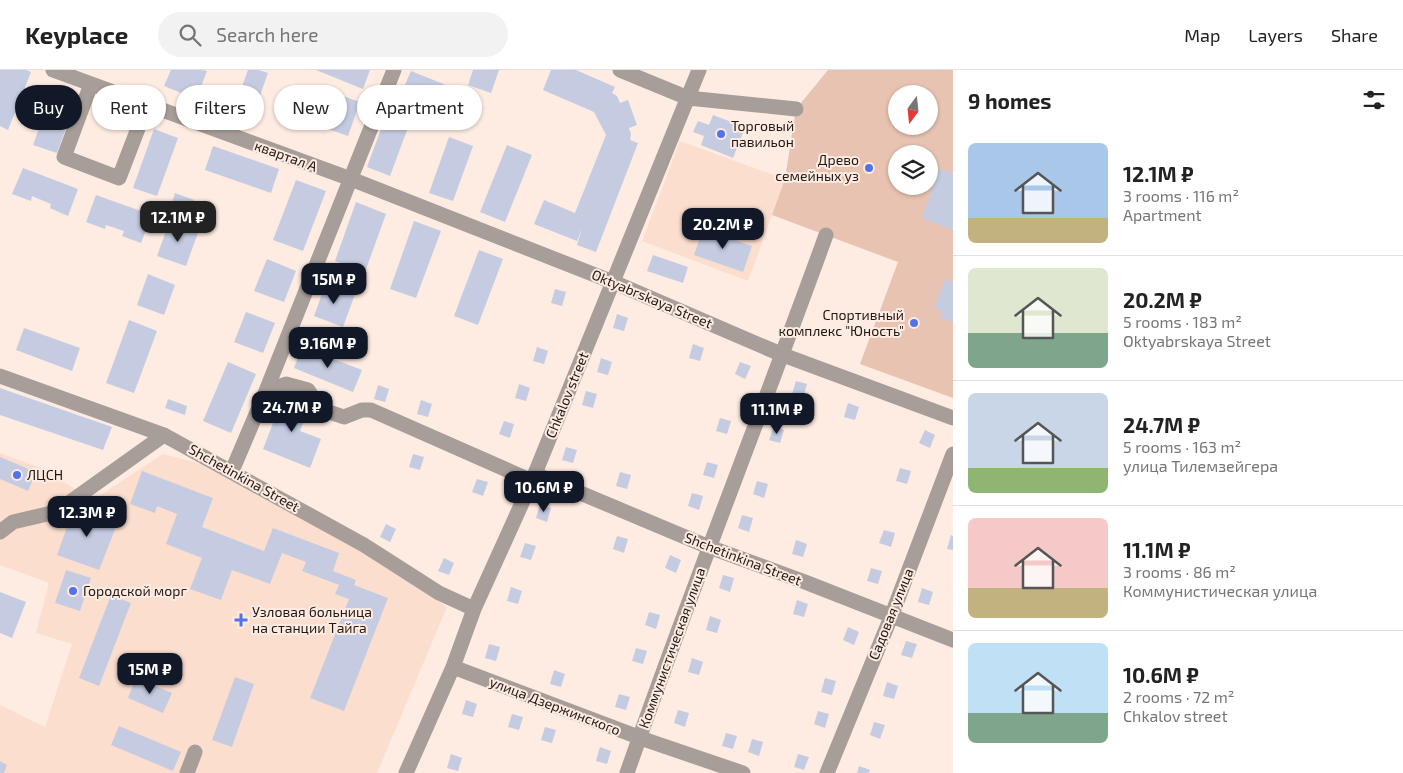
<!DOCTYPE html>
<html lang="en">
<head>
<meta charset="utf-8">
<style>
  :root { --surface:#fff; --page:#f2f2f2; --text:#222; --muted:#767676; --line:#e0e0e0; --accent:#111827 }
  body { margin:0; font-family:"Exo 2",sans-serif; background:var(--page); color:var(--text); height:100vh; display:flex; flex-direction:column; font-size:19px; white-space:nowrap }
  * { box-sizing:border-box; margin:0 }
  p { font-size:16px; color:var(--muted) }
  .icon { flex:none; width:28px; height:28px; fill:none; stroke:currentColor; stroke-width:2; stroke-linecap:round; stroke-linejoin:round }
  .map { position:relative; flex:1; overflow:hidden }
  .side { display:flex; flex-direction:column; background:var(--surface); width:450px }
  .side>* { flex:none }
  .banner { position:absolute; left:15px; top:15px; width:475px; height:45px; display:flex; gap:10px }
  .needle { width:32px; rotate:195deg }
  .controls { position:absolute; left:888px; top:15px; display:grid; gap:10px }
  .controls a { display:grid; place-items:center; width:50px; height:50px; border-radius:50%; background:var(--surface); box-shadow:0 1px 4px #0004; font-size:25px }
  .price { position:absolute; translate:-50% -42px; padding:0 11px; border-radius:10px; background:var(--accent); color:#fff; font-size:16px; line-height:32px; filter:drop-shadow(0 1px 2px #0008) }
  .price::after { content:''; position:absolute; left:50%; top:30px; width:15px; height:11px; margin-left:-8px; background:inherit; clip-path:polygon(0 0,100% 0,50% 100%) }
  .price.active { background:#222; color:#fff }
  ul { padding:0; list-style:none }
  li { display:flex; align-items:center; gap:15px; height:125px; padding:0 15px }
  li+li { border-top:1px solid var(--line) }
  li span { display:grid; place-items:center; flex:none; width:140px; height:100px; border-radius:8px; color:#555 }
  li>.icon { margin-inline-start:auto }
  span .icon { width:60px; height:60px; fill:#fffc; stroke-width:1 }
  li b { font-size:21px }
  h2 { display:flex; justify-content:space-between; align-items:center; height:60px; padding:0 15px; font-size:21px }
  .tag { padding:0 18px; border-radius:22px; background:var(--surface); box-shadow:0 1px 4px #0004; font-size:18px; line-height:45px }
  .tag.active { background:var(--accent); color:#fff }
  header { display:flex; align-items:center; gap:30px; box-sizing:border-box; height:70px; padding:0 25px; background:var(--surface); border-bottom:1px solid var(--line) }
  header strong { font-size:24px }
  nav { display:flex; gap:28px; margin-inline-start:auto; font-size:18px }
  .search { width:350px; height:45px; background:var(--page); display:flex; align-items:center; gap:12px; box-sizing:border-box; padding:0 18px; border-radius:28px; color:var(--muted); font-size:19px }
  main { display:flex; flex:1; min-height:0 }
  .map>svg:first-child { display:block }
  .built { fill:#fcdecf }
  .green { fill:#e8c3b1; fill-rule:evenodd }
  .building { fill:#c5cce1 }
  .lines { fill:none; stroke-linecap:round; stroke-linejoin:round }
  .minor { stroke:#a89e99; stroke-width:15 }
  .poi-dot { fill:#5573e9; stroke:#feebe2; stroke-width:2 }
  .labels { text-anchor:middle; stroke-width:4; stroke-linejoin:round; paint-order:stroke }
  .poi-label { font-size:14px; fill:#201814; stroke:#feebe2; text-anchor:start }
  .street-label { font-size:14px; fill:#201814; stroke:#feebe2 }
</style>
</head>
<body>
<header>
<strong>Keyplace</strong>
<div class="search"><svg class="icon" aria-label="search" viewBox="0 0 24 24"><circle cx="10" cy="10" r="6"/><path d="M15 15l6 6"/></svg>Search here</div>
<nav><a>Map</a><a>Layers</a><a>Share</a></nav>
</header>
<main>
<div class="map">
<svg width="953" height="703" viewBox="0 0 953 703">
  <rect width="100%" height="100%" fill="#feebe2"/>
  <path class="built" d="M680 71 785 109 748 211 642 171Z
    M0 383 41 398 93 430 163 384 233 402 335 458 447 537 377 703H0V635L45 657 72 574 36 563 49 513 0 495Z"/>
  <path class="green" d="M828 0H953V328L860 294 898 192 772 145 785 109 796 39ZM896 24H929V56H896ZM896 84H929V116H896Z"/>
  <path class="building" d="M0 0H26L31 2 8 60 0 56Z
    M171 0H203L207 1 196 29 164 16Z
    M248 0H259L268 3 249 56 230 49Z
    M316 0H370L363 19Z
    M473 0H499L491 23 468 15Z
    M551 0H576L615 17 612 23 617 26 620 33 628 30 637 55 629 58 631 64 630 70 638 73 596 182 577 175 582 158 577 171 534 154 544 130 575 143 606 65 594 42 543 20Z
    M411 1 446 15 435 41 400 26Z
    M54 17 78 25 57 83 33 75Z
    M331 22 360 32 348 66 319 56Z
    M387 43 410 52 390 106 367 97Z
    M713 45 745 57 733 88 701 75 704 66 693 62 698 51 709 55Z
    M154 59 178 68 157 126 133 118Z
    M449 67 473 76 453 131 429 123Z
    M507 75 532 85 505 152 480 142Z
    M213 76 279 99 271 123 205 100Z
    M23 98 78 119 68 146 50 138 51 134 32 126 31 131 12 124Z
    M939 99 953 103V160L922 148Z
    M296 110 326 121 303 181 273 170Z
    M175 123 194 130 191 139 172 132Z
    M96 125 152 145 141 173 122 166 124 161 106 155 105 159 86 152Z
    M356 132 386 144 365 202 335 191Z
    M170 150 199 160 186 196 157 186Z
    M414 151 441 161 416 228 390 219Z
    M703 159 752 176 743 202 694 185Z
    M479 180 503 189 478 255 454 246Z
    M653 185 688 197 683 213 647 201Z
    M267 189 296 201 284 232 254 221Z
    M148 204 175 215 164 245 137 235Z
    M945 209 953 212V252L939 247 942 241 934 238Z
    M326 213 355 224 343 257 314 246Z
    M555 219 566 222 562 236 551 233Z
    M246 242 275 253 263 283 234 272Z
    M617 244 628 248 624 261 613 258Z
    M129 250 157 261 134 323 106 313Z
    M24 258 80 278 72 301 16 280Z
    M693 274 704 278 700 291 689 288Z
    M302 277 362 300 353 322 294 298Z
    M537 277 548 281 544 294 533 291Z
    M601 288 612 292 608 305 597 302Z
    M228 292 256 304 231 363 203 351Z
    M740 292 751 296 745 309 735 304Z
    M796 311 807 314 803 328 792 324Z
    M519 314 530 318 526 331 515 328Z
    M378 315 389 319 385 332 374 329Z
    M0 318 112 357 103 380 0 345Z
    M586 321 597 324 593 338 582 335Z
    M285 322 311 333 300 361 321 369 310 398 263 379Z
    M168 329 187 336 185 345 165 338Z
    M421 330 432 334 428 347 417 344Z
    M848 333 859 337 855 350 844 347Z
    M720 348 731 351 727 364 716 361Z
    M504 351 514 354 510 368 499 364Z
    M774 356 784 360 780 373 769 370Z
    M925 360 935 365 930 378 919 373Z
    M566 377 577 380 573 393 562 390Z
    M413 384 424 387 420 400 409 397Z
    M0 387 36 402 28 421 0 409Z
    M707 392 718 395 714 408 703 405Z
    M900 398 911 401 907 414 896 411Z
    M142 401 213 428 202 457 264 481 273 458 339 483 333 501 356 510 354 515 388 528 344 641 310 628 349 529 335 524 339 515 302 501 306 492 282 483 270 514 232 500 221 530 190 519 202 488 166 474 177 444 157 436 155 443 130 434Z
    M620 402 631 405 627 419 616 416Z
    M477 409 488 412 483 426 472 422Z
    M757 411 768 414 764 428 753 424Z
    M692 423 703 426 699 440 688 436Z
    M75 435 118 452 99 500 57 485Z
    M540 435 551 438 547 452 536 448Z
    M742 445 753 448 749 462 738 458Z
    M386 454 396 459 390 472 380 467Z
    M884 460 895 463 891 477 879 473Z
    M951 465 953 466V480L947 479Z
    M617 466 628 469 624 483 613 479Z
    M796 470 807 474 803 487 792 484Z
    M525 473 536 476 531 490 520 487Z
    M670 485 681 490 676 503 665 498Z
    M444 488 454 493 449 505 438 501Z
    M871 498 882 501 878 514 867 511Z
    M66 500 91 508 80 541 55 533Z
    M723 505 734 508 730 522 719 518Z
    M511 517 522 521 518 534 507 531Z
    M922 518 933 522 929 535 918 532Z
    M0 522 26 532 12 568 0 563Z
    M111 525 131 533 99 616 79 608Z
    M797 530 808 534 804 547 793 544Z
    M649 542 660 545 656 559 645 555Z
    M710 546 721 550 717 563 706 560Z
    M848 557 859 562 854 575 843 570Z
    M906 571 917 574 912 588 901 585Z
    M489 574 500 577 496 591 485 588Z
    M636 578 647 581 643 594 632 591Z
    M692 588 703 592 699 605 688 602Z
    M554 600 565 604 561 617 550 614Z
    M235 607 254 614 232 677 212 670Z
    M136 608 172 623 163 643 128 628Z
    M825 608 836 611 832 625 821 622Z
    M887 612 898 616 894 629 883 626Z
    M619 624 630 627 626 640 615 637Z
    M466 630 477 634 473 647 462 644Z
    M678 640 689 643 685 657 674 653Z
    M818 641 829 644 825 658 814 654Z
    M512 644 523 647 519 660 508 657Z
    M874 652 885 655 880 669 870 665Z
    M119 656 181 682 173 701 111 675Z
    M545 657 556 660 552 673 541 670Z
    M726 663 737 666 733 679 722 676Z
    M752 669 763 672 759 686 748 682Z
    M600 677 611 681 607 694 596 691Z
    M451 684 462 688 458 701 447 698Z
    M798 684 809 687 804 700 794 697Z
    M0 691 7 695 4 703H0Z
    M859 696 870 700 869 703H857Z"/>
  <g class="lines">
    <path class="minor" d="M53 0 351 109 613 212 783 285 953 348
      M620 0 688 28 796 39
      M91 14 64 87 119 108 147 35
      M0 306 164 365 364 475 439 523 474 539
      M266 321 286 314 308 320 320 339 344 347 362 340H371L532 411
      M232 401 266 321 394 0
      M535 404 709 477 805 512 953 570
      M0 462 13 452 56 442 164 365
      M453 597 649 671 743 703
      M187 703 195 682
      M406 703 453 597 474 539 532 411 699 0
      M627 703C690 522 761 345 826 165
      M827 703 891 547 953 384"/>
  </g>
  <g class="poi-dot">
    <circle cx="721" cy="64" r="5"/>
    <circle cx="869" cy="98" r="5"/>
    <circle cx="914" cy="253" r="5"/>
    <circle cx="17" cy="405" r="5"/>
    <circle cx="73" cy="521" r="5"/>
    <path d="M238.5 542.5h5v5h5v5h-5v5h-5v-5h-5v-5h5z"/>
  </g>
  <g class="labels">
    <g class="poi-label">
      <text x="731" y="61">Торговый<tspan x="731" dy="16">павильон</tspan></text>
      <text x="859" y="95" text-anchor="end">Древо<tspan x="859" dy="16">семейных уз</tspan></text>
      <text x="904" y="250" text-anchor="end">Спортивный<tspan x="904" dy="16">комплекс "Юность"</tspan></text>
      <text x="27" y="410">ЛЦСН</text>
      <text x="83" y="526">Городской морг</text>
      <text x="252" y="547">Узловая больница<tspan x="252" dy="16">на станции Тайга</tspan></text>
    </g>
    <g class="street-label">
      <text transform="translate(286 86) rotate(20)" y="5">квартал А</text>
      <text transform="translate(652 229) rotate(23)" y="5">Oktyabrskaya Street</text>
      <text transform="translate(567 325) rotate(-68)" y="5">Chkalov street</text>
      <text transform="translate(244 408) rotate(29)" y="5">Shchetinkina Street</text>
      <text transform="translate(743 489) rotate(21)" y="5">Shchetinkina Street</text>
      <text transform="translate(891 544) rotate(-68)" y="5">Садовая улица</text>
      <text transform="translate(672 578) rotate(-70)" y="5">Коммунистическая улица</text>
      <text transform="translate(555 636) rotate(21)" y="5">улица Дзержинского</text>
    </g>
  </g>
</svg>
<div class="controls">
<a><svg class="needle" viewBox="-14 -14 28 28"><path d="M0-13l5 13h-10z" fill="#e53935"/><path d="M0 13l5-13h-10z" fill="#767676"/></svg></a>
<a><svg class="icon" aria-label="layers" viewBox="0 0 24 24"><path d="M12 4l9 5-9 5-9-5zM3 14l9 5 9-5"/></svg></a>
</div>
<b class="price active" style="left:178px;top:173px">12.1M ₽</b>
<b class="price" style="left:723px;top:180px">20.2M ₽</b>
<b class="price" style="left:334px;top:235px">15M ₽</b>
<b class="price" style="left:328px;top:299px">9.16M ₽</b>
<b class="price" style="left:292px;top:363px">24.7M ₽</b>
<b class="price" style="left:777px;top:365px">11.1M ₽</b>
<b class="price" style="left:544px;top:443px">10.6M ₽</b>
<b class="price" style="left:87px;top:468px">12.3M ₽</b>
<b class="price" style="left:150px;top:625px">15M ₽</b>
<div class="banner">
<a class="tag active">Buy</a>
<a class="tag">Rent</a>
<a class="tag">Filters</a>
<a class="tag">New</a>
<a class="tag">Apartment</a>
</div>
</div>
<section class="side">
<h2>9 homes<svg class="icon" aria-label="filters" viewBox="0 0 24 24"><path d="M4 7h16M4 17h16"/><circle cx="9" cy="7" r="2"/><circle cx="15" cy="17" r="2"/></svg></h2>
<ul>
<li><span style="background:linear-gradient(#a9c7e8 75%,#c2b280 0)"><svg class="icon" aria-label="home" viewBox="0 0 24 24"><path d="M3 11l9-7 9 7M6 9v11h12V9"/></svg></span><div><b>12.1M ₽</b><p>3 rooms · 116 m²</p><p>Apartment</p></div></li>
<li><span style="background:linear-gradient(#dfe7d0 65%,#7fa58c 0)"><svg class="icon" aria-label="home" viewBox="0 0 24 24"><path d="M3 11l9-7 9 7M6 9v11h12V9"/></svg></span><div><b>20.2M ₽</b><p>5 rooms · 183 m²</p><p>Oktyabrskaya Street</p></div></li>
<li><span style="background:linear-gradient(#c9d6e8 75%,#8fb573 0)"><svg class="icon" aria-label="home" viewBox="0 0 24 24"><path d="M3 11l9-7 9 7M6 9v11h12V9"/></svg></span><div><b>24.7M ₽</b><p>5 rooms · 163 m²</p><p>улица Тилемзейгера</p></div></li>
<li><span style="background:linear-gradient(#f6c9c9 70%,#c2b280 0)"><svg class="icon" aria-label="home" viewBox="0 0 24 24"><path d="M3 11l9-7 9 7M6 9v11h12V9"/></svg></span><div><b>11.1M ₽</b><p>3 rooms · 86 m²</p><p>Коммунистическая улица</p></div></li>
<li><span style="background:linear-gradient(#bfe0f5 70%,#7fa58c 0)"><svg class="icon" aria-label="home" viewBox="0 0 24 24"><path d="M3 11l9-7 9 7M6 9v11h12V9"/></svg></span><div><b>10.6M ₽</b><p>2 rooms · 72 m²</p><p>Chkalov street</p></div></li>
</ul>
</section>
</main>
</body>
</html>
